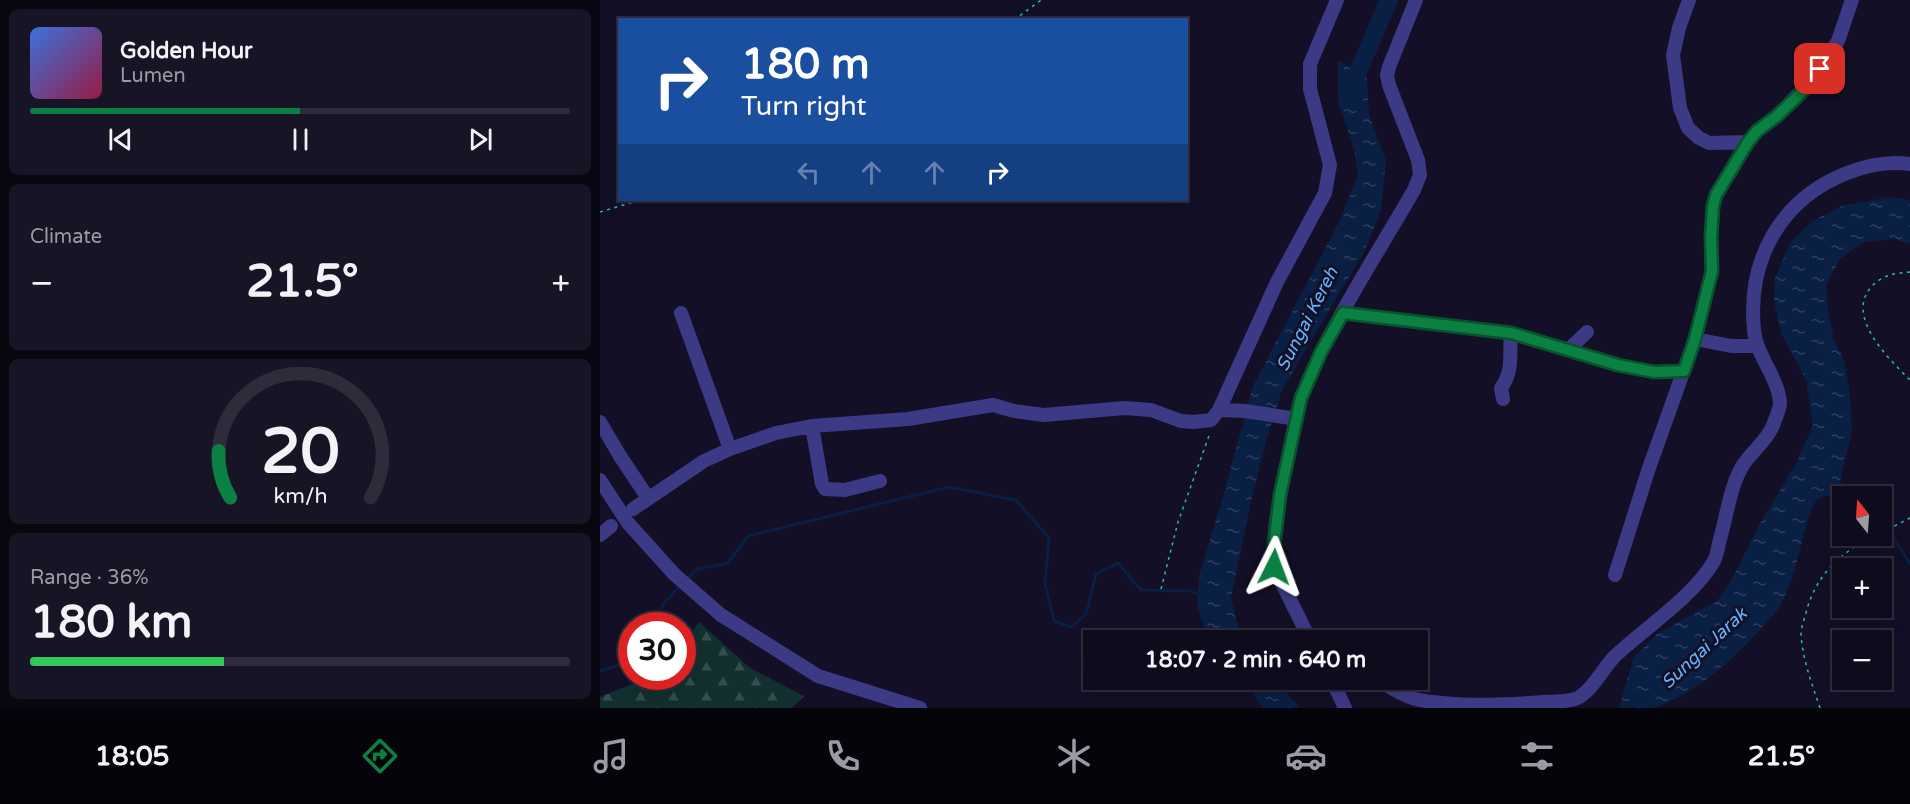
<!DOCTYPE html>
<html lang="en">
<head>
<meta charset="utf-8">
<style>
  body { margin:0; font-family:"Varela Round",sans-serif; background:#171425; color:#f1f3f6; height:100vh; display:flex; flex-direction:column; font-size:22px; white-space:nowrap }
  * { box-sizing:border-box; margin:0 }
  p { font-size:20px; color:#9b9ba3 }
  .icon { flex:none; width:33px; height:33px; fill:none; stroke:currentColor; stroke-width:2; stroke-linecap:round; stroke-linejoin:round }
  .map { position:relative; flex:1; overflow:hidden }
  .drawer { display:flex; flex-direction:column; gap:9px; padding:9px; background:#08060f; width:600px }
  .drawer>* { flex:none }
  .guide { position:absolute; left:18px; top:18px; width:570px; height:183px; border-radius:0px; box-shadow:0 6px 24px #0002,0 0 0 2px #2e2b3b; background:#1a4fa0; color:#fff; overflow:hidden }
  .needle { width:39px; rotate:343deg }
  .fabs { position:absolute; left:1232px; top:486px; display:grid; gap:12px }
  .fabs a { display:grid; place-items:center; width:60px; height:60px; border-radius:0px; background:#0e0b1c; box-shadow:0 6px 24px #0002,0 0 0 2px #2e2b3b; font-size:30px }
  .speed { position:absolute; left:18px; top:612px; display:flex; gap:12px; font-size:30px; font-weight:700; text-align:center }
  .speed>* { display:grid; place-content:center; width:78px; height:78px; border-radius:50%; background:#0e0b1c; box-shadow:0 6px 24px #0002,0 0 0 2px #2e2b3b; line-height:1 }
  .speed .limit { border:9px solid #d22; background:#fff; color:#111 }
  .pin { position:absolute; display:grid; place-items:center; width:51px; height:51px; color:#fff; margin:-26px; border-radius:12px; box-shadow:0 3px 9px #0006 }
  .me { position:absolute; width:66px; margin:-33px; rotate:3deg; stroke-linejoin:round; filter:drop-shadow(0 0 4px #0008) }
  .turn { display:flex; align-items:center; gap:21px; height:126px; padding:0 24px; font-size:27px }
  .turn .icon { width:78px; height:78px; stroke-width:2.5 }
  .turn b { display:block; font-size:42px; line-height:51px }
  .lanes { display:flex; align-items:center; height:57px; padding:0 24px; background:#0003; justify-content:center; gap:30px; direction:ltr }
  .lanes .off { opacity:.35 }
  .big { font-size:45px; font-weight:700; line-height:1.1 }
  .drawer .widget { flex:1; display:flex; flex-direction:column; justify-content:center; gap:9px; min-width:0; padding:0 21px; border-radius:9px; background:#171425 }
  .drawer .dial { align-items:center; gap:0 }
  .dial svg { height:156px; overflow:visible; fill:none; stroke:#2e2b3b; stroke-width:7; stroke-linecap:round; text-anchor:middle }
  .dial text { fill:#f1f3f6; stroke:none }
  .song { display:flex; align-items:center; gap:18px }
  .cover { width:72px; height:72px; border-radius:9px; background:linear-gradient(135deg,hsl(220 70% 55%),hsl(340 70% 35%)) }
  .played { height:6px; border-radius:3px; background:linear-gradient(90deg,#0b8043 50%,#2e2b3b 50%) }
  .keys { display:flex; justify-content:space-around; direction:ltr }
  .heat { display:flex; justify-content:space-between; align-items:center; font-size:33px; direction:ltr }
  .charge { height:9px; border-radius:4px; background:linear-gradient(90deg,#34c759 36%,#2e2b3b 0) }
  .trip { position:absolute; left:483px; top:630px; width:345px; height:60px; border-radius:0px; background:#0e0b1c; box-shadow:0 6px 24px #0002,0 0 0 2px #2e2b3b; font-weight:700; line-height:60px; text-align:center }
  .tabs { display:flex; height:96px; justify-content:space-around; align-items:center; background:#06040b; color:#9b9ba3 }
  .tabs .icon { width:42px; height:42px }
  .tabs .current { color:#0b8043 }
  .tabs b { font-size:27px; color:#f1f3f6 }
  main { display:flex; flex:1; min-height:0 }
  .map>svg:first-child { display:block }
</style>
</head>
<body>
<main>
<section class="drawer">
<div class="widget">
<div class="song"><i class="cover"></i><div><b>Golden Hour</b><p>Lumen</p></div></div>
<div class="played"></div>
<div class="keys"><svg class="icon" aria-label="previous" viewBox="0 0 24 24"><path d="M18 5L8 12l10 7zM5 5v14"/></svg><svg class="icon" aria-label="pause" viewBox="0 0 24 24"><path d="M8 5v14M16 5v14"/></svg><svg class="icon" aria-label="next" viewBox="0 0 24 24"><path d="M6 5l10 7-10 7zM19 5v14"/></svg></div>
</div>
<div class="widget"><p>Climate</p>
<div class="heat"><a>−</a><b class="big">21.5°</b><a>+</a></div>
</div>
<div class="widget dial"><svg viewBox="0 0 100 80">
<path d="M14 69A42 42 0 1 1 86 69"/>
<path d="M14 69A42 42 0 0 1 8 45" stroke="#0b8043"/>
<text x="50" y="56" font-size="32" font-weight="700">20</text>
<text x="50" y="72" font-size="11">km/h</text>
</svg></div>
<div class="widget"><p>Range · 36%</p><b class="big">180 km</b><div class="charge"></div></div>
</section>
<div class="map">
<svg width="1310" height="708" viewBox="0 0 1310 708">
  <defs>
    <pattern id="forest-firs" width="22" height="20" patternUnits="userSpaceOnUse" patternTransform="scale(1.5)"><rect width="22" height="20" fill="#12302f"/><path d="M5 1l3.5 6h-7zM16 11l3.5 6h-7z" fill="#344d4e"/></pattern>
    <pattern id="water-ripples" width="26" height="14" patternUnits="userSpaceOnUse" patternTransform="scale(1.5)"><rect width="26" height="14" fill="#0a1f44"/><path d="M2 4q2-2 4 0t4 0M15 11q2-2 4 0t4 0" fill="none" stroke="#2d3f60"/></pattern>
  </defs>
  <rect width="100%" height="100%" fill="#130f26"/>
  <!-- forest -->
  <path fill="url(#forest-firs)" d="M 99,622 L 150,668 L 204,696 L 192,708 L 0,708 L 0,697 L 50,677 L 82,676 L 83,644 Z"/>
  <!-- water -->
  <path fill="url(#water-ripples)" d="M 738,60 L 767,78 L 769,115 L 786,161 L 781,211 L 765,250 L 682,390 L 667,438 L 651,501 L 631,598 L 638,627 L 648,640 L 608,640 L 606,636 L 597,603 L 599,576 L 623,497 L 653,386 L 738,224 L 758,176 L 754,149 L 738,101 Z
    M 1289,197 L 1310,200 L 1310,244 L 1294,239 L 1264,242 L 1240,259 L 1226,285 L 1229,315 L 1234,340 L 1244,360 L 1250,395 L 1252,431 L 1240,482 L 1267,496 L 1242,496 L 1242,499 L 1232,494 L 1216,500 C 1200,533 1199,571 1181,604 C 1178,610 1172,616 1167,622 C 1140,653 1092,699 1051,708 C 1042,708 1029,708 1019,708 L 1034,657 L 1058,633 L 1118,600 L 1133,577 L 1158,527 L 1196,464 L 1213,425 L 1206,380 L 1182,335 L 1174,301 L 1175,278 L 1190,243 L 1212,221 L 1242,206 Z
    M 646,680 L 675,680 L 700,708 L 662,708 Z"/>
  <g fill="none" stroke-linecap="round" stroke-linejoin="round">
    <!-- stream -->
    <path stroke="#0a1f44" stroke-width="3" d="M 1281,519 L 1284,523
      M 1292,536 L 1310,564
      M 86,581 L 97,569 L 128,563 L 148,536 L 349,487 L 416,500 L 449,538 L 445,583 L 454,621 L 472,627 L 486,614 L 496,574 L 518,563 L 541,590 L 591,591 L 601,596
      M 56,626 L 63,604 L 81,585
      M 0,671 L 32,661"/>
    <!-- river -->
    <path stroke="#0a1f44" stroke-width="18" d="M 753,95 L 751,88 L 789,0"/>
    <!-- path -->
    <path stroke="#2fb8b0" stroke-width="1.5" stroke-dasharray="3 4.5" stroke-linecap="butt" d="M 414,20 L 441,0
      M 0,212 L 40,200
      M 1310,272 C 1295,273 1283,275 1272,286 C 1244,316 1289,359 1310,380
      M 1281,533 L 1310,518
      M 561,589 L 578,522 L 610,433
      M 1220,708 C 1212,684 1203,661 1201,635 C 1201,628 1204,620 1206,613 C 1215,576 1241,551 1275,536"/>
    <!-- minor -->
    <path stroke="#3d3a85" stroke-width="14" d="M 1089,0 L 1079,28 L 1073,55 L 1080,108 L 1088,128 L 1099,138 L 1109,143 L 1148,142
      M 81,313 L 130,449
      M 743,313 L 911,333 L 1018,365 L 1054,372 L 1084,371
      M 1095,339 L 1131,346 L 1157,346
      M 968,350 L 987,332
      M 903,399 L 901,388 C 914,371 909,353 911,333
      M 619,410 L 645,411 L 697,419
      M 0,422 L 20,456 L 48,498
      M 212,426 L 222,484 L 225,489 L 245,490 L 280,481
      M 0,480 L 28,523 L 74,574 L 121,615 L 218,676 L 320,708
      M 33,509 L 104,461 L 130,449 L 176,433 L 212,426 L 308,419 L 393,405 L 414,411 L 444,415 L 524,408 L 551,410 L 581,421 L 593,422 L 611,420 L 619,410 L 677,282 L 725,193 L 730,165 L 710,89 L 710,64 L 737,0
      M 0,535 L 11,526
      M 1015,575 L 1049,468 L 1095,339 L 1112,271 L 1111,237 L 1113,206 L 1116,195 L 1148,142 L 1157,131 L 1177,116 L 1214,78 L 1238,41 L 1252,0
      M 710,640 L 674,567 C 672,534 679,499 686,467 C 691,446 695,415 702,395 C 730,325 776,256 814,190 L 820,175 L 818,160 L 789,85 L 787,75 L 789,67 L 816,0
      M 732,680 L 745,708
      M 778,680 C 790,687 801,695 815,699 C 852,707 904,705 943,702 C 953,702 965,702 975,699 C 991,693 1003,668 1015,656 C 1045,628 1094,596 1114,561 C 1117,555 1118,547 1120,539 C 1127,515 1130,486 1143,465 C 1153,450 1170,438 1175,420 C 1177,415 1180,408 1180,403 C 1179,379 1156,355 1154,330 C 1147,259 1181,199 1247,173 C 1268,165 1288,161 1310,164"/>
  </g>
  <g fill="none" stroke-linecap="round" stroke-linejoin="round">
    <defs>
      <path id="route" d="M 674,567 L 673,554 L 680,495 L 701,398 L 721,352 L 743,313 L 911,333 L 1018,365 L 1054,372 L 1084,371 L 1095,339 L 1112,271 L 1111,237 L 1113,206 L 1116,195 L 1148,142 L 1157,131 L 1177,116 L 1204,90 L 1220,69"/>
    </defs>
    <!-- route casing -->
    <use href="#route" stroke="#07532c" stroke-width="15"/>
    <!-- route -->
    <use href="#route" stroke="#0b8043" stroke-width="10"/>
  </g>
  <g text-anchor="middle" stroke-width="6" stroke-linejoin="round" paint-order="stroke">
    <!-- water labels -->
    <g font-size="18" font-style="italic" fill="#62b6ff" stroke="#130f26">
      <text transform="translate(707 319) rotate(-63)" y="6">Sungai Kereh</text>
      <text transform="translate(1104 648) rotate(-43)" y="6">Sungai Jarak</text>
    </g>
  </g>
</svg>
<div class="fabs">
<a><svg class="needle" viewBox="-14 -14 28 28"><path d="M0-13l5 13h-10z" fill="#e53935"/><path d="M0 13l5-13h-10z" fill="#9b9ba3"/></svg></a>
<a>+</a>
<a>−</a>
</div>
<div class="speed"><div class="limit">30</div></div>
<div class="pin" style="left:1220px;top:69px;background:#d93025"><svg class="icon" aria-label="arrive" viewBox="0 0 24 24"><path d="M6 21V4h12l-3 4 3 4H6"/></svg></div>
<svg class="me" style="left:674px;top:567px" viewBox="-20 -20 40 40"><path d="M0-17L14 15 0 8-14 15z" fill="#0b8043" stroke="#fff" stroke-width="4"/></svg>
<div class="trip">18:07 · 2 min · 640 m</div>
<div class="guide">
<div class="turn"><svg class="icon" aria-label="right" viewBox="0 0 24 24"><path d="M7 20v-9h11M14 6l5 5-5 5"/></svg><div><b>180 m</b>Turn right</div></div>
<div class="lanes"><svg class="icon off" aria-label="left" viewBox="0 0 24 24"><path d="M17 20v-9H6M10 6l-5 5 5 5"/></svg><svg class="icon off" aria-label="ahead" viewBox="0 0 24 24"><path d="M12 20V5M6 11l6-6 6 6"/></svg><svg class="icon off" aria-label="ahead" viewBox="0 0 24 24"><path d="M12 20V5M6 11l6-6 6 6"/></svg><svg class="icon" aria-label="right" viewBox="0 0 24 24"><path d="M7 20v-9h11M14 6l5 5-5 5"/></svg></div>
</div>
</div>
</main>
<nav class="tabs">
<b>18:05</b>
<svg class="icon current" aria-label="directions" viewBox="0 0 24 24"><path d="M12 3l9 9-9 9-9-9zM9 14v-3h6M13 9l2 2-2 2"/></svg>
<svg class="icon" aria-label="music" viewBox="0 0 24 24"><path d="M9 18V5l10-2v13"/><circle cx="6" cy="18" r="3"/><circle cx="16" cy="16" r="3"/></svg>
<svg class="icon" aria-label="phone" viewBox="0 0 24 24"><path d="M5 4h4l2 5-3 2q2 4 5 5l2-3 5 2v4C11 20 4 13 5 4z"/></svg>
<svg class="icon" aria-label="climate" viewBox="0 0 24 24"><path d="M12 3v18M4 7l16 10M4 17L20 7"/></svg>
<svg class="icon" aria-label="car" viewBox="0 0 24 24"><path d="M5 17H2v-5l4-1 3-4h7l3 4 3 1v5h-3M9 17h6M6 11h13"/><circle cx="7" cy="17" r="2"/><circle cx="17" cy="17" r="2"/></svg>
<svg class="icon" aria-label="filters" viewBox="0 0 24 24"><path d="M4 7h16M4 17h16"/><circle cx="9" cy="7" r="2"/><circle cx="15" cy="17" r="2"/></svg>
<b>21.5°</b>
</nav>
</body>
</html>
